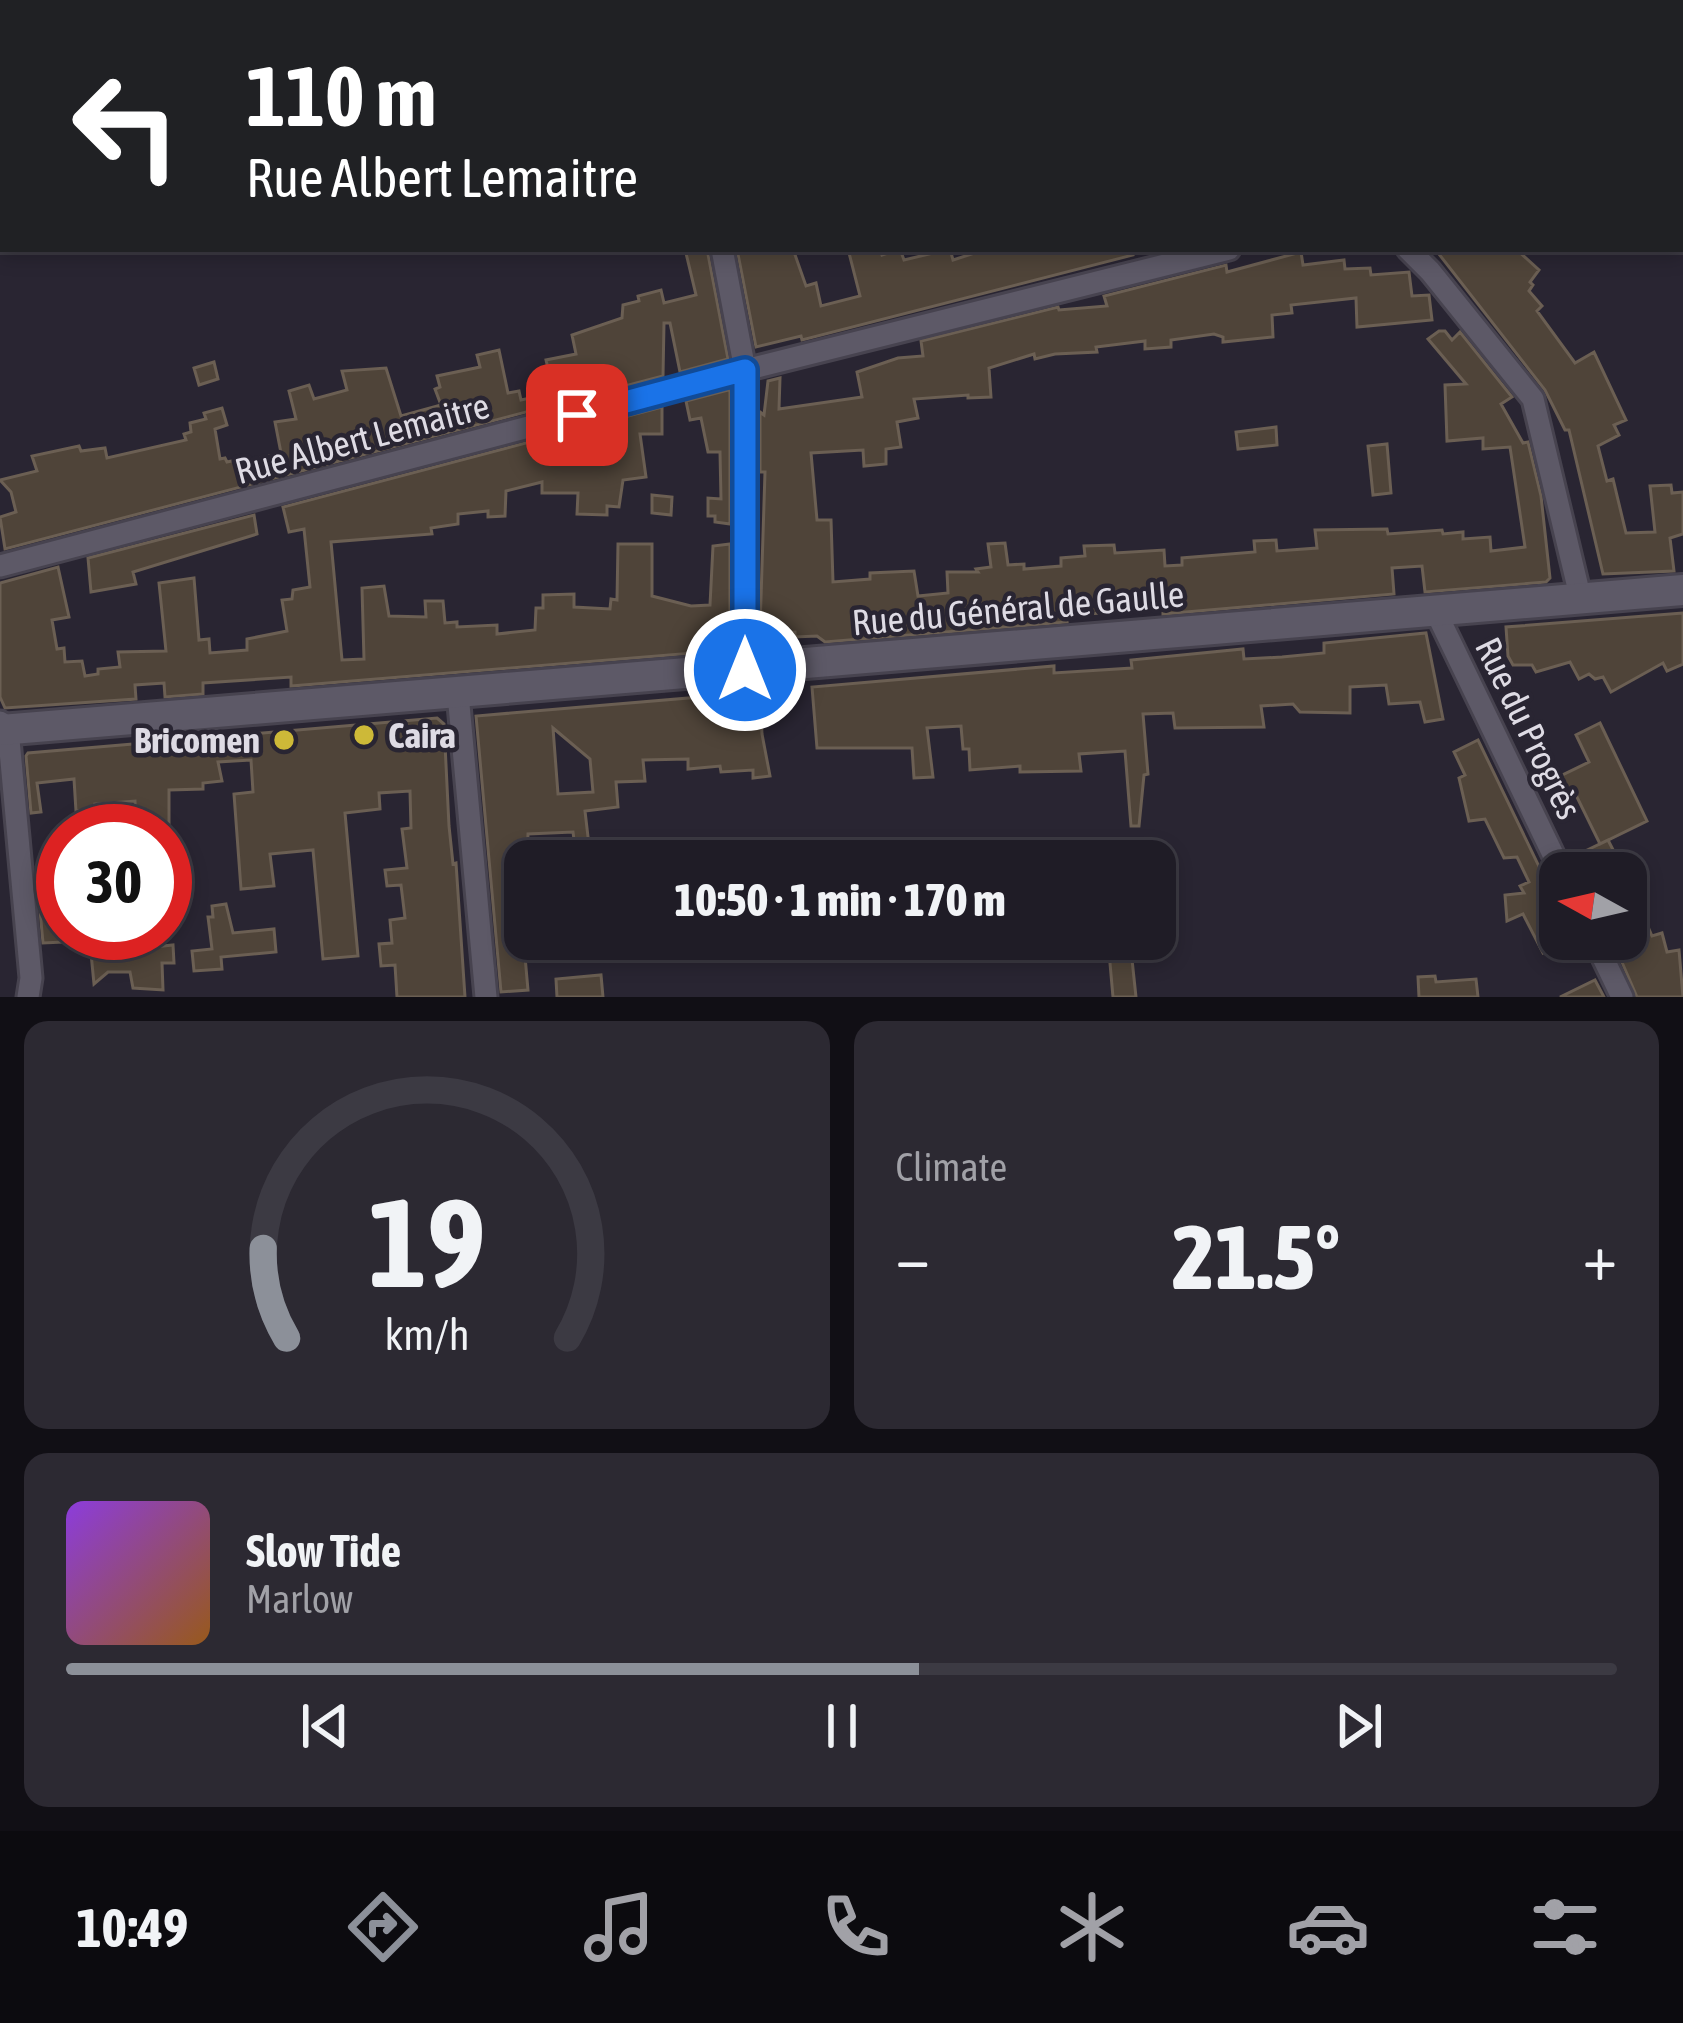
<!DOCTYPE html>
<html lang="en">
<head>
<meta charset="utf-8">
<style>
  body { margin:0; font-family:"Asap Condensed",sans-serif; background:#2c2932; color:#f1f3f6; height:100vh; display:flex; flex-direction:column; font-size:45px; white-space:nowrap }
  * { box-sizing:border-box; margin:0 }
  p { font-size:39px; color:#a1a1a7 }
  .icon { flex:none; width:66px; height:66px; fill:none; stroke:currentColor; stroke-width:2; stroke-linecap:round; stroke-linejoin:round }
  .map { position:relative; height:997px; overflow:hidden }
  .sheet { display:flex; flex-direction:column; gap:24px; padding:24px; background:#110f15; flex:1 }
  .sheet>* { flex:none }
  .banner { position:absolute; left:0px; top:0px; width:1683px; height:252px; box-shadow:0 6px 18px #0003,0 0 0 3px #3c3a43; background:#202124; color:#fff; overflow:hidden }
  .needle { width:78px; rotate:278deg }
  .fabs { position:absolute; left:1539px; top:852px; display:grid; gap:24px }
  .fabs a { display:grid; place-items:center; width:108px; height:108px; border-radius:24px; background:#1f1c26; box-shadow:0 6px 18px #0003,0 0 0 3px #3c3a43; font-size:60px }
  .speed { position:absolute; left:36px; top:804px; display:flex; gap:24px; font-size:60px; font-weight:700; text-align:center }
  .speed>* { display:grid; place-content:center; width:156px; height:156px; border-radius:50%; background:#1f1c26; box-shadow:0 6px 18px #0003,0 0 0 3px #3c3a43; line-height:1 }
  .speed .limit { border:18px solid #d22; background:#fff; color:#111 }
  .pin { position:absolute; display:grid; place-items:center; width:102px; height:102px; color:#fff; margin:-51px; border-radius:24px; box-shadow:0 6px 18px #0006 }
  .me { position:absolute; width:132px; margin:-66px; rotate:0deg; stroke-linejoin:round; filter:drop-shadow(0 0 9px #0008) }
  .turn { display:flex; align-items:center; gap:42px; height:252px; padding:0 48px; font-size:54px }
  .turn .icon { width:156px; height:156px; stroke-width:2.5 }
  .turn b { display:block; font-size:84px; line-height:102px }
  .big { font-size:90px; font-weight:800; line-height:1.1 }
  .sheet .tile { flex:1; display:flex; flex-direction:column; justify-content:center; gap:18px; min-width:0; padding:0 42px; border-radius:24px; background:#2c2932 }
  .sheet .dial { align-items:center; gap:0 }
  .dial svg { height:312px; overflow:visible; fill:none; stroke:#3c3a43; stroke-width:7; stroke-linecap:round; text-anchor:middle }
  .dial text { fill:#f1f3f6; stroke:none }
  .song { display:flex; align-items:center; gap:36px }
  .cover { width:144px; height:144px; border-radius:18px; background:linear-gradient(135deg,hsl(270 70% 55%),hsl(30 70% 35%)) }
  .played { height:12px; border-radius:6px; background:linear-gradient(90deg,#8c9099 55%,#3c3a43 55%) }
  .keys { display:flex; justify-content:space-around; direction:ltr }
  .heat { display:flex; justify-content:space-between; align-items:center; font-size:66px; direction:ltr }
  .sheet .tiles { flex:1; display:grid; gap:24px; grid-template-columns:1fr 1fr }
  .tile:last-child { grid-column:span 2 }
  .trip { position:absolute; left:504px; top:840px; width:672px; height:120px; border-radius:24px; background:#1f1c26; box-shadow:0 6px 18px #0003,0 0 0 3px #3c3a43; font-weight:800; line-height:120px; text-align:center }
  .dock { display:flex; height:192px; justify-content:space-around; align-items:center; background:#0c0b0f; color:#a1a1a7 }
  .dock .icon { width:84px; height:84px }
  .dock .active { color:#8c9099 }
  .dock b { font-size:54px; color:#f1f3f6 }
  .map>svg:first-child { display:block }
</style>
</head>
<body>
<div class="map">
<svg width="1683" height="997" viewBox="0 0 1683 997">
  <rect width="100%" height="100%" fill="#292532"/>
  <!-- building -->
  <path fill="#4f4439" stroke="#6b5f53" stroke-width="3" fill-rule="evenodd" d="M 685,249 L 707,249 L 728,359 L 680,372 L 670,323 L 664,323 L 663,376 L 5,549 L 0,517 L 16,512 L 11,492 L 0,480 L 37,471 L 32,456 L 79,446 L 81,451 L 105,448 L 107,458 L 186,440 L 184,434 L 191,432 L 190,423 L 206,419 L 204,413 L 222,408 L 227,425 L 215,429 L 220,459 L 225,458 L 227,462 L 236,460 L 238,464 L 281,453 L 275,422 L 296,419 L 289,391 L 309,385 L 314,399 L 347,390 L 342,371 L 386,368 L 401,416 L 441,405 L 435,389 L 440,387 L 437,376 L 480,367 L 477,355 L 499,350 L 508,393 L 519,391 L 521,400 L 554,393 L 546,360 L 576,354 L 572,335 L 622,318 L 623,305 L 639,301 L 638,296 L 661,290 L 664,303 L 696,295 Z
    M 737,249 L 793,249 L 806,286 L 816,283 L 821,306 L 860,296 L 848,249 L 880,249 L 882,255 L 900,249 L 904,260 L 950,249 L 953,260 L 987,249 L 1132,249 L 1133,255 L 802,340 L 801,336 L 756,347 Z
    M 1435,249 L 1516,249 L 1539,270 L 1530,282 L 1533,285 L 1529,291 L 1542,306 L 1537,311 L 1575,363 L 1594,352 L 1626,420 L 1614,425 L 1619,435 L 1598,446 L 1607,481 L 1613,479 L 1626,533 L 1655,532 L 1650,486 L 1671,485 L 1672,493 L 1683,492 L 1683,534 L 1670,538 L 1674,571 L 1603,574 L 1569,430 L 1565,430 L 1545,390 Z
    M 1301,252 L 1303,265 L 1344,260 L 1345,269 L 1370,268 L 1371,275 L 1409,272 L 1412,296 L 1429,295 L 1432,320 L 1357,327 L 1356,298 L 1291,305 L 1292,313 L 1272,315 L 1273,337 L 1223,342 L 1223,337 L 1214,334 L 1171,340 L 1171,347 L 1145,349 L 1145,341 L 1096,347 L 1097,352 L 1055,354 L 1035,359 L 1034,354 L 989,368 L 991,397 L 968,398 L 968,395 L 914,399 L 918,418 L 897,422 L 901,447 L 886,449 L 886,464 L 864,466 L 863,450 L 811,453 L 817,520 L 831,520 L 833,582 L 870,579 L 870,573 L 914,571 L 918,596 L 948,593 L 947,572 L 978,572 L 976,569 L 991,567 L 988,544 L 1005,543 L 1008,565 L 1024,564 L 1024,569 L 1061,566 L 1061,558 L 1085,556 L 1084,546 L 1114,545 L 1115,553 L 1164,550 L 1165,566 L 1182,565 L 1182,558 L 1255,552 L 1254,541 L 1276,540 L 1277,551 L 1317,548 L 1315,530 L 1387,529 L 1388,534 L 1442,530 L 1443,534 L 1463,532 L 1463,539 L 1490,537 L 1491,551 L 1525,547 L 1510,447 L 1483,449 L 1483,438 L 1447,441 L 1445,385 L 1466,384 L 1428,339 L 1439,331 L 1445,331 L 1452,340 L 1460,332 L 1512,397 L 1501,404 L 1523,443 L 1528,442 L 1541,496 L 1550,578 L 1546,582 L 1425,592 L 1422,566 L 1392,568 L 1394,594 L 1163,614 L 1163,609 L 1100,613 L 1066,616 L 1067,622 L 825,642 L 817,636 L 795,637 L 795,632 L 765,634 L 760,630 L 765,472 L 760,472 L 760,412 L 764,415 L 768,381 L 780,378 L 779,409 L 862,397 L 857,372 L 898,358 L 923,356 L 921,341 L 1058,307 L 1059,310 L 1107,306 L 1104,296 L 1226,265 L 1227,272 Z
    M 214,362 L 218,379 L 199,385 L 194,368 Z
    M 728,390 L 730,391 L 730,524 L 715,522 L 715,516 L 708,516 L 708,498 L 721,499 L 720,452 L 708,452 L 701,418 L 690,420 L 686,401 Z
    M 662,407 L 662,434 L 640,434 L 646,477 L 623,480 L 619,507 L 607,506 L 607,515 L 577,514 L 578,493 L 542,493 L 542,482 L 506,491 L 505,516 L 488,517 L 488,511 L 458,514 L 458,524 L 431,528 L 432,534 L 331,542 L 342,660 L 364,659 L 362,588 L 384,586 L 389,616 L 426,617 L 425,601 L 443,601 L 445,623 L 457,622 L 457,627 L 497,625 L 497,634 L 535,630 L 536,608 L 543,608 L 543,595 L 574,594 L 574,607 L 610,609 L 611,599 L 617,600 L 618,544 L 652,544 L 652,596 L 691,606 L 710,605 L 713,546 L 730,544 L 730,650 L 291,686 L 291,677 L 203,683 L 203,694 L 165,697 L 164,683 L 135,685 L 136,699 L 5,708 L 0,697 L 0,583 L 58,567 L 69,617 L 52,620 L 57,649 L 64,648 L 65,662 L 82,661 L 85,676 L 98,674 L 98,669 L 120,667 L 118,652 L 166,651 L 159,583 L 194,578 L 199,640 L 209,639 L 210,653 L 247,650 L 247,639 L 287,631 L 282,600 L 292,599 L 293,590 L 310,587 L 304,529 L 289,532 L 283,507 Z
    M 1276,427 L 1277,445 L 1238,449 L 1236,432 Z
    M 1387,444 L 1391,493 L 1373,495 L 1368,446 Z
    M 652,495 L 672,497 L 671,515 L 652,513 Z
    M 254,515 L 257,534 L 133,572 L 136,584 L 91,592 L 88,558 Z
    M 1683,613 L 1683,664 L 1667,671 L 1663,663 L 1611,692 L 1603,677 L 1595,679 L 1589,674 L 1579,679 L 1570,662 L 1536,672 L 1532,665 L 1513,665 L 1508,656 L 1506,627 Z
    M 1426,633 L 1443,719 L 1425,722 L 1420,702 L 1389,704 L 1386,685 L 1350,687 L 1350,713 L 1300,712 L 1293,704 L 1261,706 L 1264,727 L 1175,728 L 1173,713 L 1143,714 L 1148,774 L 1144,775 L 1139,826 L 1131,826 L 1125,751 L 1079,754 L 1081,771 L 1020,772 L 1020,766 L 970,770 L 969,749 L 963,749 L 961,726 L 927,728 L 933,777 L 914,778 L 912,748 L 817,748 L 812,687 L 1054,666 L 1054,673 L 1132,668 L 1131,660 L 1243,649 L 1244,659 L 1282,657 L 1324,653 L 1324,643 Z
    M 760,692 L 762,734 L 770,776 L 753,778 L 753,770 L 721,772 L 720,766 L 688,769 L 688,759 L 643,760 L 645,781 L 616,782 L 618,807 L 585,811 L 590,854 L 576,855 L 573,832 L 528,834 L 524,945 L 528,990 L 501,992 L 476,716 ZM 553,728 L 590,759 L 593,792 L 558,794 Z
    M 437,718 L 444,724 L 449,826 L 453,864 L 456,863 L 465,997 L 397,997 L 395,965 L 381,966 L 379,944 L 392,943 L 390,920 L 405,918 L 401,885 L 387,886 L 385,870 L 407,868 L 402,829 L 411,828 L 410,791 L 379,793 L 380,809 L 345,813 L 358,956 L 323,959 L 313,850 L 270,854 L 274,886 L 241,889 L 234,794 L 253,792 L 251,760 L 218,762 L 222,781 L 203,783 L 203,789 L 169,790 L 169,831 L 136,831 L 135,801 L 95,804 L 96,809 L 76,811 L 74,779 L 37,783 L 41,812 L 31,813 L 26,756 L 28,753 Z
    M 1600,723 L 1647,821 L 1600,844 L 1573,789 L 1552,799 L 1544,784 L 1589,762 L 1576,735 Z
    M 1478,740 L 1560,910 L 1560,944 L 1543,953 L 1523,914 L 1507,921 L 1505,895 L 1524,893 L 1520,886 L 1529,882 L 1517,857 L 1504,858 L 1485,819 L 1469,821 L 1459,778 L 1465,775 L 1454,752 Z
    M 1608,840 L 1625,873 L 1579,873 L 1571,858 Z
    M 1626,862 L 1646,898 L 1626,909 Z
    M 63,887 L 63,942 L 43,943 L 38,889 Z
    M 226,904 L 233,933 L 274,929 L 276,952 L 221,957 L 222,969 L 194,971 L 192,951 L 212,949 L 208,917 L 213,917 L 212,906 Z
    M 1649,929 L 1652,936 L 1662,933 L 1667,952 L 1679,950 L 1683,997 L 1637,997 L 1612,939 L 1626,939 L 1626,932 Z
    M 105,941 L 105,952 L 173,945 L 174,963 L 162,963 L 163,990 L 133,988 L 130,972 L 108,972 L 94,984 L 90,943 Z
    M 1131,950 L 1136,997 L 1113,997 L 1109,952 Z
    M 601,975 L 603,997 L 557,997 L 556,979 Z
    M 1435,976 L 1436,982 L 1476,979 L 1478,997 L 1419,997 L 1418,977 Z
    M 1595,980 L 1604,997 L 1560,997 Z"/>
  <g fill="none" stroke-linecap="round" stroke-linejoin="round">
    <defs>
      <path id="minor" d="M 654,0 L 655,3
        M 143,3 L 151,0
        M 0,57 L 3,56
        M 722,249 L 745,370 L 745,670
        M 1408,249 L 1430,271 L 1533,399 L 1581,600
        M 0,566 L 745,370 L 1229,249
        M 1436,612 L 1562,873
        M 458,694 L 486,997
        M 0,722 L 8,729 L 31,978 L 28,997
        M 1594,939 L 1622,997"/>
      <path id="secondary" d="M 0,730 L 1683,590"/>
    </defs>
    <!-- minor casing -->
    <use href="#minor" stroke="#47434f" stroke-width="27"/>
    <!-- secondary casing -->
    <use href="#secondary" stroke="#47434f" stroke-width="36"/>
    <!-- minor -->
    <use href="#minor" stroke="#5d5967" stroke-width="21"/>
    <!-- secondary -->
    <use href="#secondary" stroke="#5d5967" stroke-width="30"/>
  </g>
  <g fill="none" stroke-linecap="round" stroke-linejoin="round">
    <defs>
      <path id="route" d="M 577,415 L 745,370 L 745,670"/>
    </defs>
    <!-- route casing -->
    <use href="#route" stroke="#114b97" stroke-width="30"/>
    <!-- route -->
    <use href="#route" stroke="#1a73e8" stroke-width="21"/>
  </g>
  <!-- markers -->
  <g fill="#cdb938" stroke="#292532" stroke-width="4.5">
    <circle cx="364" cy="735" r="12"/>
    <circle cx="284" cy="740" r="12"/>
  </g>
  <g text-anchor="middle" stroke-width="9" stroke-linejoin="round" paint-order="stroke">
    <!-- street labels -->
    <g font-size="36" fill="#dedbe4" stroke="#292532">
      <text transform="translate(362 438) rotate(-15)" y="13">Rue Albert Lemaitre</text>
      <text transform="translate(1018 608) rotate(-5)" y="13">Rue du Général de Gaulle</text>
      <text transform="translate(1529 728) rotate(64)" y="13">Rue du Progrès</text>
    </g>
    <!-- poi labels -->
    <g font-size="36" font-weight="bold" fill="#dedbe4" stroke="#292532" text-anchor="start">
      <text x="388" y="748">Caira</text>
      <text x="260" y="753" text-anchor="end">Bricomen</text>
    </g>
  </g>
</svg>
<div class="fabs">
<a><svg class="needle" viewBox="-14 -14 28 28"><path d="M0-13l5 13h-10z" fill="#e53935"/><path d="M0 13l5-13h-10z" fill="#a1a1a7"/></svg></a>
</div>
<div class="speed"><div class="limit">30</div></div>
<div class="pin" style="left:577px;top:415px;background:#d93025"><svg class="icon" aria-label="arrive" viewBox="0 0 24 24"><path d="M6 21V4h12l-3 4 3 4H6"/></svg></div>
<svg class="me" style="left:745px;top:670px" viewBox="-20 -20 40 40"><circle r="17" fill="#1a73e8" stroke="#fff" stroke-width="3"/><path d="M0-11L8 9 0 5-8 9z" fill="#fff"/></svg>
<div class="trip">10:50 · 1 min · 170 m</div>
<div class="banner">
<div class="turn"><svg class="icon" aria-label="left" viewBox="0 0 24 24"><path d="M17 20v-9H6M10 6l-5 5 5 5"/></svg><div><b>110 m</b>Rue Albert Lemaitre</div></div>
</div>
</div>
<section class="sheet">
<div class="tiles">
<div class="tile dial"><svg viewBox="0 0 100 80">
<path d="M14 69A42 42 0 1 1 86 69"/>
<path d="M14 69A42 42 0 0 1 8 46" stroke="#8c9099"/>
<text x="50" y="56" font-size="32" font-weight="700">19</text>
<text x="50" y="72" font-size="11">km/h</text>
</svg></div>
<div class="tile"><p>Climate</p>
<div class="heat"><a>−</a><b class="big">21.5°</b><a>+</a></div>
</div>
<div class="tile">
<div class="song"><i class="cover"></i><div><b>Slow Tide</b><p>Marlow</p></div></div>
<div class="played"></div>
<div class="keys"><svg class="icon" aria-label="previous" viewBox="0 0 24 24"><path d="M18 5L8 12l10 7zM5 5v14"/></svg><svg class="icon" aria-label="pause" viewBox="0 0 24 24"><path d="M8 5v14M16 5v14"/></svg><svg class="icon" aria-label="next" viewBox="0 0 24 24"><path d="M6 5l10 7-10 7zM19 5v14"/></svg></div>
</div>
</div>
</section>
<nav class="dock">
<b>10:49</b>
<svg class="icon active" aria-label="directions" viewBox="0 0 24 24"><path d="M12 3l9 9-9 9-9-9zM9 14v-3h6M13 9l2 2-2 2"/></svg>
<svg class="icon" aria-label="music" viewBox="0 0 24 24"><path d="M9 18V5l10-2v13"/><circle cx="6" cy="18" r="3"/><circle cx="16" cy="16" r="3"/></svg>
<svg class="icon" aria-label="phone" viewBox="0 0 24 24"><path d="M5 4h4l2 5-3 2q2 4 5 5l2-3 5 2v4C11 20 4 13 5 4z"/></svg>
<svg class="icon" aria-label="climate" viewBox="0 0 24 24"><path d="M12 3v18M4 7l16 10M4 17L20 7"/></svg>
<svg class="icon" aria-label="car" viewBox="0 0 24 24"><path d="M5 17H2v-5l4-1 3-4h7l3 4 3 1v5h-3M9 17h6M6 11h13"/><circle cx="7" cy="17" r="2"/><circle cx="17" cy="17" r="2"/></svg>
<svg class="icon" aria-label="filters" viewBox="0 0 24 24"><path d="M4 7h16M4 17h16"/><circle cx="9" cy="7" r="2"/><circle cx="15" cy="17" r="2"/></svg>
</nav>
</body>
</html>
